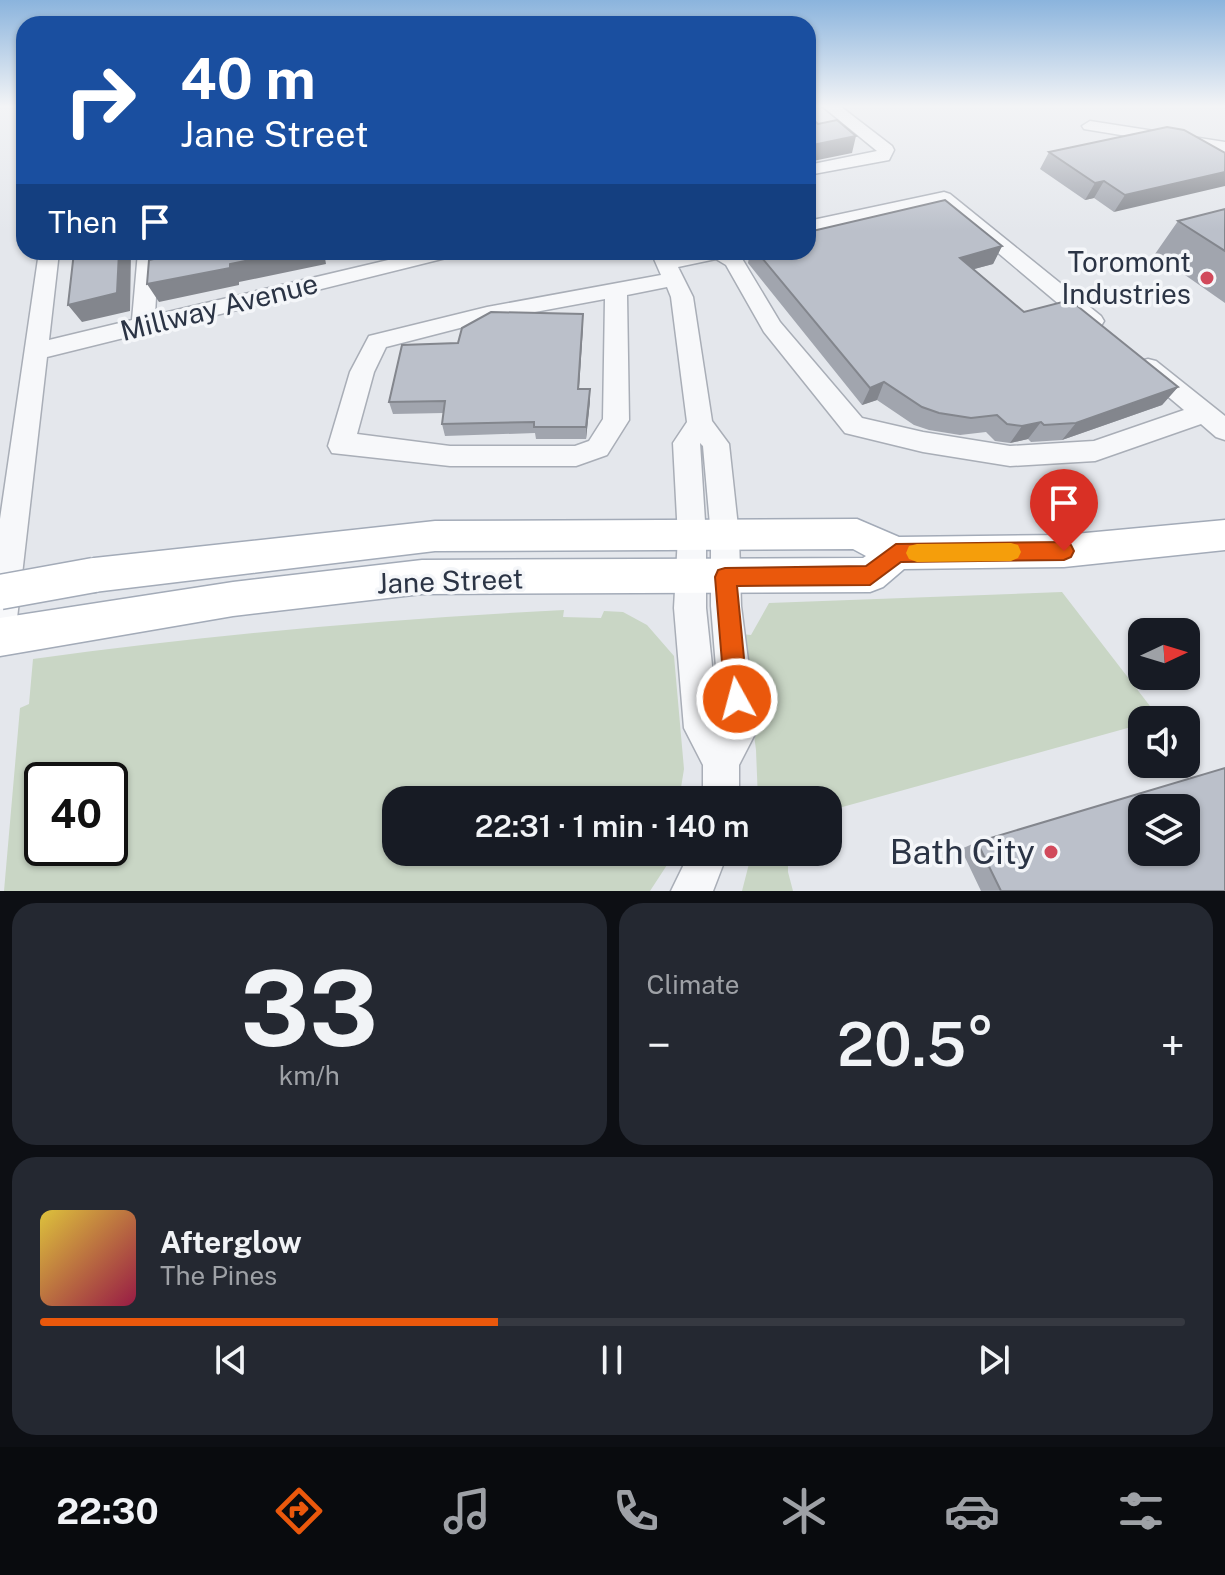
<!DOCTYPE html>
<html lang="en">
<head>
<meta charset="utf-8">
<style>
  body { margin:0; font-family:"Public Sans",sans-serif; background:#242831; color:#f1f3f6; height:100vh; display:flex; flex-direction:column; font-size:30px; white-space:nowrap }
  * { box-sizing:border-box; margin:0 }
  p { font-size:26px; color:#9ea1a6 }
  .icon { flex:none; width:44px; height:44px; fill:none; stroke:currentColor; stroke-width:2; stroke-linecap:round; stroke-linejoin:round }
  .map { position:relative; height:891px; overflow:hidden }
  .panel { display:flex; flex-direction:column; gap:12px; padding:12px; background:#0d0f14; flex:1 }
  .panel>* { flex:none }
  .banner { position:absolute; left:16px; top:16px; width:800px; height:244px; border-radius:24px; box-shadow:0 2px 6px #0004; background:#1a4fa0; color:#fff; overflow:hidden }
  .needle { width:52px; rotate:86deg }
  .fabs { position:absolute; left:1128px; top:618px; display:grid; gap:16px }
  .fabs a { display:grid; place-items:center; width:72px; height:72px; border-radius:16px; background:#171b24; box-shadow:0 2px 6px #0004; font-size:40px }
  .speed { position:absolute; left:24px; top:762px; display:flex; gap:16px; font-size:40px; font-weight:700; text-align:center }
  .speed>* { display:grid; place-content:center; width:104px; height:104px; border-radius:50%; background:#171b24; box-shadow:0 2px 6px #0004; line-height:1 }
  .speed .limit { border:4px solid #111; border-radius:12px; background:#fff; color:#111 }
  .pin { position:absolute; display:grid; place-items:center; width:68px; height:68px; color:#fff; margin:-82px -34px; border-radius:50% 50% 50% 0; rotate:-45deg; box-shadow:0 0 8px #0007 }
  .pin .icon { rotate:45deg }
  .me { position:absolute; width:88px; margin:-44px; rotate:353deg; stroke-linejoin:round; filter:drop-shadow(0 0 6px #0008) }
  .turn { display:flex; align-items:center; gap:28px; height:168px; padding:0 32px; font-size:36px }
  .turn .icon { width:104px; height:104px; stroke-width:2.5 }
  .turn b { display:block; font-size:56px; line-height:68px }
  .then { display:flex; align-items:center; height:76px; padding:0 32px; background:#0003; gap:16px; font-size:30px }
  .big { font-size:60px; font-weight:600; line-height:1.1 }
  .panel .tile { flex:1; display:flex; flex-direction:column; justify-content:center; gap:12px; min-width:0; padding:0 28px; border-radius:24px; background:#242831 }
  .panel .dial { align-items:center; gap:0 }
  .dial b { font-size:104px; line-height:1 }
  .song { display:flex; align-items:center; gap:24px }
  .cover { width:96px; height:96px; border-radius:12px; background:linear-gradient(135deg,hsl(50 70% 55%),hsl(340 70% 35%)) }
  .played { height:8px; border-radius:4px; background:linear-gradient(90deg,#ea580c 40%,#363941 40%) }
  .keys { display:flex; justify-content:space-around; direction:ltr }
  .heat { display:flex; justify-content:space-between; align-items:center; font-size:44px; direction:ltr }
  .panel .tiles { flex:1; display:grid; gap:12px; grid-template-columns:1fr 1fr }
  .tile:last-child { grid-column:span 2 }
  .trip { position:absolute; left:382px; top:786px; width:460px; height:80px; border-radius:24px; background:#171b24; box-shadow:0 2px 6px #0004; font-weight:600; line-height:80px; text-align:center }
  .tabs { display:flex; height:128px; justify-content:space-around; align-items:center; background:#090b0e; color:#9ea1a6 }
  .tabs .icon { width:56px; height:56px }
  .tabs .selected { color:#ea580c }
  .tabs b { font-size:36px; color:#f1f3f6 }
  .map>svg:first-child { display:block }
</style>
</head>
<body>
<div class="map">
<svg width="1225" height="891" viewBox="0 0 1225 891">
  <rect width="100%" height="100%" fill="#e4e7ec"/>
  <!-- green -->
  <path fill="#c9d6c5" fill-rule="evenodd" d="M 1062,592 L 1160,719 L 1142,720 L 1142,724 L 828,811 L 828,800 L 758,800 L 756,750 L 741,634 L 751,635 L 769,603 Z
    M 564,610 L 563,617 L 601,618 L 604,611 L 623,612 L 647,625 L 674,656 L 684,769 L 679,800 L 396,800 L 396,852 L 670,852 L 667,865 L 650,891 L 4,891 L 20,708 L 29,704 L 33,659 C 209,635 386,619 564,610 ZM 42,780 L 110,780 L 110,848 L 42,848 Z
    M 752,852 L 788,852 L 788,872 L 793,891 L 742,891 Z"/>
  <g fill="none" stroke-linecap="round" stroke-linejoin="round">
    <defs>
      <path id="minor" d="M 822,106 L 840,106 L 892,146 L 894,150 L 889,160 L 808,175 L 808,165 L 877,151 Z
        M 1090,121 L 1225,142 L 1225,152 L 1084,129 L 1082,126 Z
        M 944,192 L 950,194 L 1101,316 L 1104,321 L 1101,326 L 1085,326 L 940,204 L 808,233 L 808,221 Z
        M 39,252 L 59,252 L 49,340 L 132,320 L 138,252 L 185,252 L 182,256 L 158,261 L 155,315 L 422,252 L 457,252 L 454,256 L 47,357 L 16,627 L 11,638 L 0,642 L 0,519 Z
        M 651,252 L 671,252 L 673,255 C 693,252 723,246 741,257 L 780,322 L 862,418 L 923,432 L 1010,446 L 1094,441 L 1184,410 L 1140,373 L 1136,367 L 1140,361 L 1148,359 L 1156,361 L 1225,416 L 1225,440 L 1216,437 L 1201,424 L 1095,461 L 1010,466 L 923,452 L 845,433 L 764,332 L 726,265 L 716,259 L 678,267 L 693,297 L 712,421 L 729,444 L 739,536 L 741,606 L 757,730 L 739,765 L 739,800 L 703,800 L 703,765 L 684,728 L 674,608 L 678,537 L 673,443 L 687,422 L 671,297 L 667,287 L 627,295 L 629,420 L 607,455 L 576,466 L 450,466 L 332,453 L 328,446 L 350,372 L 369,336 L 487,307 L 661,275 ZM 605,299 L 603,419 L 589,441 L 575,446 L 450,446 L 357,434 L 374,372 L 386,347 L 487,321 ZM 700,443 L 703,446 L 711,536 L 711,606 L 721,728 L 718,723 L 706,608 L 706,537 Z
        M 690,852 L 728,852 L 713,891 L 671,891 Z"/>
      <path id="major" d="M 857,519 L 899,537 L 1064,535 L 1225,520 L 1225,550 L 1064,567 L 904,569 L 883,587 L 870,592 L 422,594 L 233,616 L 0,656 L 0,618 L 233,582 L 422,560 L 863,558 L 866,556 L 853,549 L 435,551 L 94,592 L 81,587 L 76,575 L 81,563 L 94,558 L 435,521 Z"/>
    </defs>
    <!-- minor casing -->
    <use href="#minor" stroke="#a9aeb7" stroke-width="3"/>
    <!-- major casing -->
    <use href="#major" stroke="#a3abb8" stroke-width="3"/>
    <!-- minor -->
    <use href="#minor" fill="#f7f8fa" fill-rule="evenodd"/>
    <!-- major -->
    <use href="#major" fill="#fff" fill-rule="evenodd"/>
    <defs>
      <path id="major-bridge" d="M 0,592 L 94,575"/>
    </defs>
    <!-- major-bridge casing -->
    <use href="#major-bridge" stroke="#a3abb8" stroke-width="37" stroke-linecap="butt"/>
    <!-- major-bridge -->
    <use href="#major-bridge" stroke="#fff" stroke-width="34"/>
  </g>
  <!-- wall -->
  <path fill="#a1a5ae" d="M 1184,130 L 1114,212 L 1094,198 L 1085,200 L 1040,169 L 1049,152 Z
    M 1225,209 L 1225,303 L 1155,254 L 1178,221 Z
    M 1002,246 L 993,264 L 974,269 L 1024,312 L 1178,387 L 1162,405 L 1062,440 L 1031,442 L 1028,439 L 1010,443 L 995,441 L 986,432 L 960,435 L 929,430 L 914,425 L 877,400 L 862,405 L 748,263 L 750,252 L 808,252 Z
    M 583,314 L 583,326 L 579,389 L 590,401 L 586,439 L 536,439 L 535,433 L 445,436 L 442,424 L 444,413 L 393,414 L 389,402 L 458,343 Z
    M 977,842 L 1225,891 L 981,891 L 961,849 Z"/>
  <!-- shaded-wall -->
  <path fill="#83868d" d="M 856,136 L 852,153 L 808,162 L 808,146 Z
    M 1225,172 L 1225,186 L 1114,212 L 1125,195 Z
    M 1104,181 L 1094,198 L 1085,200 L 1095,183 Z
    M 1002,246 L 993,264 L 952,275 L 960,258 Z
    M 119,252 L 131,252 L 130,311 L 82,322 L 68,305 Z
    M 291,252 L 324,252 L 326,264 L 239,282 L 239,285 L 159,302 L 147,284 L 230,264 Z
    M 583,314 L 583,326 L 578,401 L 578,389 Z
    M 884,382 L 877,400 L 862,405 L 870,388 Z
    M 1178,387 L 1162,405 L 1062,440 L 1076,423 Z
    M 590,389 L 590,401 L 586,439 L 586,427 Z
    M 1041,422 L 1028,439 L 1010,443 L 1022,426 Z"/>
  <!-- building -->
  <path fill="#bbc0ca" stroke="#83868d" stroke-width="2" fill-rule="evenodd" d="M 808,115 L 818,124 L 837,120 L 856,136 L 808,146 Z
    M 1167,127 L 1184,130 L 1225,153 L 1225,172 L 1125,195 L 1104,181 L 1095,183 L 1049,152 Z
    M 945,200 L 1002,246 L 960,258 L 1024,312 L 1070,300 L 1178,387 L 1076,423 L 1044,425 L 1041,422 L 1022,426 L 1007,424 L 997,415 L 971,418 L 939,413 L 922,407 L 884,382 L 870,388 L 757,252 L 808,252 L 808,232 Z
    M 1225,209 L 1225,251 L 1178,221 Z
    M 74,252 L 119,252 L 117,293 L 68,305 Z
    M 186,252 L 291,252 L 230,264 L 230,268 L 147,284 L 149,260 Z
    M 491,312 L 583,314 L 578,389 L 590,389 L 586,427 L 534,427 L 534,422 L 442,424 L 445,401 L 389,402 L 402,345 L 458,343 L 462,328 Z
    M 1225,768 L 1225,891 L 1001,891 L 977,842 ZM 1142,808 L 1186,808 L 1186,852 L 1142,852 Z"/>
  <!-- sky -->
  <linearGradient id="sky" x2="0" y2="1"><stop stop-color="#8bb4dd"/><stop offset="0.46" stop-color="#f3f4f6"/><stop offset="1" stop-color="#f3f4f6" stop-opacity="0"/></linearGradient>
  <rect width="1225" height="231" fill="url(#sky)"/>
  <!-- route -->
  <path fill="#ea580c" stroke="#983908" stroke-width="2" d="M 1064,542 L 1071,545 L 1074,551 L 1071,557 L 1064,560 L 901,562 L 870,585 L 737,586 L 748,699 L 745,707 L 737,711 L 728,707 L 725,699 L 715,577 L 718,570 L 725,568 L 866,566 L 896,544 Z"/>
  <!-- slow -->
  <path fill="#f59e0b" d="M 1011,543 L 1018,545 L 1021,552 L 1018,558 L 1011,561 L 917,562 L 909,559 L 906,553 L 909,546 L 917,544 Z"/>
  <!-- markers -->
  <g fill="#d1495b" stroke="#f4f6f9" stroke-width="3">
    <circle cx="1207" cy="278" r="8"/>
    <circle cx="1051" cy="852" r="8"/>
  </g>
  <g text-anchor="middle" stroke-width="7" stroke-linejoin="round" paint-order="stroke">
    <!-- poi labels -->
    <g font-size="28" fill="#2b3445" stroke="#f4f6f9" text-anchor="end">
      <text x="1191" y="272">Toromont<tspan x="1191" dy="32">Industries</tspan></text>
    </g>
    <!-- street labels -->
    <g font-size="28" fill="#2b3445" stroke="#f4f6f9">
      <text transform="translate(219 307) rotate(-14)" y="10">Millway Avenue</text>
      <text transform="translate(450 581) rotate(-2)" y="10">Jane Street</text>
    </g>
    <!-- near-poi labels -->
    <g font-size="34" fill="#2b3445" stroke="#f4f6f9" text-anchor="end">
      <text x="1035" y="864">Bath City</text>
    </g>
  </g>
</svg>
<div class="fabs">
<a><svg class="needle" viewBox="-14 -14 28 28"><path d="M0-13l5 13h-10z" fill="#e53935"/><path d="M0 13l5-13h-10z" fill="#9ea1a6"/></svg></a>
<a><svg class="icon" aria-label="sound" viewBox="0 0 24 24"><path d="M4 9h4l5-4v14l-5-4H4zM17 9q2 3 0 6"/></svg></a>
<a><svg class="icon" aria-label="layers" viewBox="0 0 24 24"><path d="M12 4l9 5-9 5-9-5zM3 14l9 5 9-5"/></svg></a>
</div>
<div class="speed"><div class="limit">40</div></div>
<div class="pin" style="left:1064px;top:551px;background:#d93025"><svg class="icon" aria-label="arrive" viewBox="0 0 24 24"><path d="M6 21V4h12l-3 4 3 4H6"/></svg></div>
<svg class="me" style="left:737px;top:699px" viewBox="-20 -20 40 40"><circle r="17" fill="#ea580c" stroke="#fff" stroke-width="3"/><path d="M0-11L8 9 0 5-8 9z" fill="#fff"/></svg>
<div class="trip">22:31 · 1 min · 140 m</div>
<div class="banner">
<div class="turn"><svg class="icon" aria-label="right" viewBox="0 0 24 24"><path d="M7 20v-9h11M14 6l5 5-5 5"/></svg><div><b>40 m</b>Jane Street</div></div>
<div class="then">Then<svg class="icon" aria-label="arrive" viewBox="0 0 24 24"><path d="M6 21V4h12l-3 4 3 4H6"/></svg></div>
</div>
</div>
<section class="panel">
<div class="tiles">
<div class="tile dial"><b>33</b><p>km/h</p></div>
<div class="tile"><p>Climate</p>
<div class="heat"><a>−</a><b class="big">20.5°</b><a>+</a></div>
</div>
<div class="tile">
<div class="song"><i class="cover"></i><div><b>Afterglow</b><p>The Pines</p></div></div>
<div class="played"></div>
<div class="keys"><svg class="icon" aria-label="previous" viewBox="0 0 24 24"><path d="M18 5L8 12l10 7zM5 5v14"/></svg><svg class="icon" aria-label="pause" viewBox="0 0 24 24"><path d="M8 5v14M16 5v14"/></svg><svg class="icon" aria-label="next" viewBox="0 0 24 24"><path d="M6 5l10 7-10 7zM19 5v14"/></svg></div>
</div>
</div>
</section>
<nav class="tabs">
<b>22:30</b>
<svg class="icon selected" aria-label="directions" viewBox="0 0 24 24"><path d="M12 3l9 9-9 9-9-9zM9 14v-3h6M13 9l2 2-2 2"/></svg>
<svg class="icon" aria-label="music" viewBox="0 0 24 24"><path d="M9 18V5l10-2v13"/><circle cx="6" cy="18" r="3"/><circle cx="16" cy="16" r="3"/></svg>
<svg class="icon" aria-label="phone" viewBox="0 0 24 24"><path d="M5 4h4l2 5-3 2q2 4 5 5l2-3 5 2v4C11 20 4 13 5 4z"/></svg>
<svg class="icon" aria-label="climate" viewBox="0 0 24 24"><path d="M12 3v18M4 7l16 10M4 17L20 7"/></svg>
<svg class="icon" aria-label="car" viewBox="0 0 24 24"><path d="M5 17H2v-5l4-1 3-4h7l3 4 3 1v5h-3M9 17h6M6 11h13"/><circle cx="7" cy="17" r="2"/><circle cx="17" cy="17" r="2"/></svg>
<svg class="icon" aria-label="filters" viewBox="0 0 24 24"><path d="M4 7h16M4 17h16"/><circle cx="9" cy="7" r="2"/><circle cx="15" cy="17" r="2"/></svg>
</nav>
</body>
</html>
